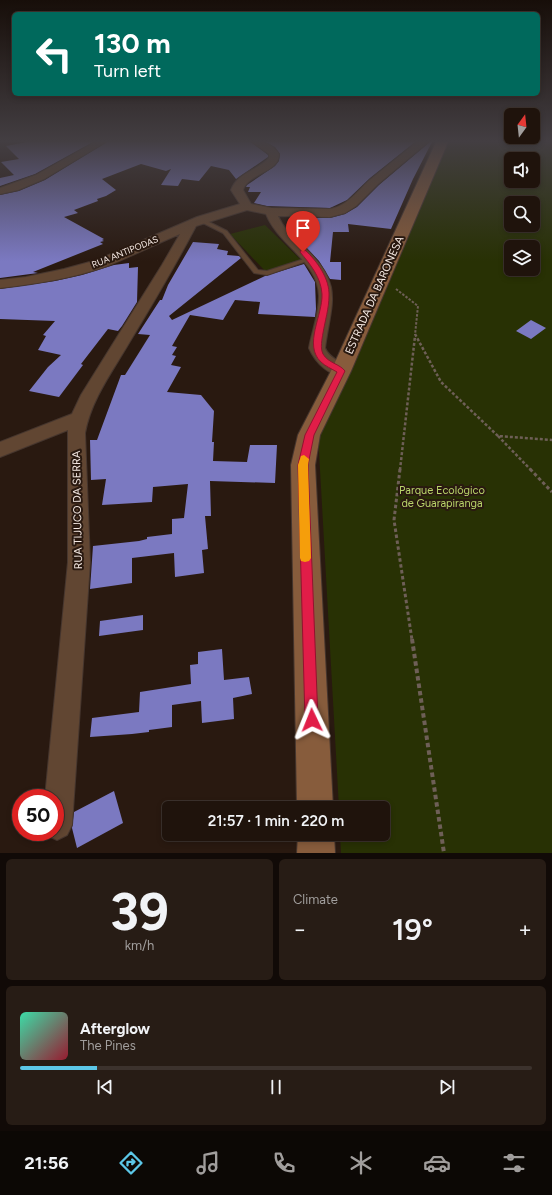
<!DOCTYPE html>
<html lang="en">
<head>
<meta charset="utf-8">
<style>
  body { margin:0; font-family:Figtree,sans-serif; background:#271c15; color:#f1f3f6; height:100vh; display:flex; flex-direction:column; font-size:15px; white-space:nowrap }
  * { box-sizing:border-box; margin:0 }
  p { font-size:13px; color:#a19e9d }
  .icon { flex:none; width:22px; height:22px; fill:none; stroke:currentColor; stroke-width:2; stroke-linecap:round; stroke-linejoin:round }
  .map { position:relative; height:853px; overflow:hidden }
  .drawer { display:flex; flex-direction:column; gap:6px; padding:6px; background:#110a07; flex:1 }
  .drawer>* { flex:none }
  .guide { position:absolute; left:12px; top:12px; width:528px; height:84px; border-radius:6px; box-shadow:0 2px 6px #0003,0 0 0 1px #3c322d; background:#00695c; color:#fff; overflow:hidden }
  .needle { width:26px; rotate:15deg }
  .tools { position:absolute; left:504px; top:108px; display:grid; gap:8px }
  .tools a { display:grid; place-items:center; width:36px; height:36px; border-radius:6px; background:#1f130c; box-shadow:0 2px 6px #0003,0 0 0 1px #3c322d; font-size:20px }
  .speed { position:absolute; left:12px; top:789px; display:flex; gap:8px; font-size:20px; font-weight:700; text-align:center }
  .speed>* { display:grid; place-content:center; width:52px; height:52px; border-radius:50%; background:#1f130c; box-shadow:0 2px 6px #0003,0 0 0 1px #3c322d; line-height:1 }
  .speed .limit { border:6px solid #d22; background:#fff; color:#111 }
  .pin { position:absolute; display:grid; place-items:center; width:34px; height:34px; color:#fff; margin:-41px -17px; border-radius:50% 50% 50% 0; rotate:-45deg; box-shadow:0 0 4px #0007 }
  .pin .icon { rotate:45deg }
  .me { position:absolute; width:44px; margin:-22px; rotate:358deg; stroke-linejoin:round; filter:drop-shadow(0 0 3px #0008) }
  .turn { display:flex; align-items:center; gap:14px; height:84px; padding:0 16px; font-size:18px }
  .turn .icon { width:52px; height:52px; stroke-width:2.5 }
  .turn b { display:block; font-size:28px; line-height:34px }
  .big { font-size:30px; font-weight:600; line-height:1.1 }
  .drawer .card { flex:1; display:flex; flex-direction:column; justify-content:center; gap:6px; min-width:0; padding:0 14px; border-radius:6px; background:#271c15 }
  .drawer .dial { align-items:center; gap:0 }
  .dial b { font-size:52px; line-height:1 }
  .song { display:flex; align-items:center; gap:12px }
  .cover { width:48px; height:48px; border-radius:6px; background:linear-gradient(135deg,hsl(160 70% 55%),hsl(350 70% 35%)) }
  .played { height:4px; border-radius:2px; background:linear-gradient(90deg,#5cc7e8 15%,#3c322d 15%) }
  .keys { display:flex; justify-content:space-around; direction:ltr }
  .heat { display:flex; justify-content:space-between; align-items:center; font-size:22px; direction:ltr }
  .drawer .tiles { flex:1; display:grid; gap:6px; grid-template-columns:1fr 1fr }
  .card:last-child { grid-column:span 2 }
  .trip { position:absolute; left:162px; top:801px; width:228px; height:40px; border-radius:6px; background:#1f130c; box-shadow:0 2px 6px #0003,0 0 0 1px #3c322d; font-weight:600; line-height:40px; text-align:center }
  .dock { display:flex; height:64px; justify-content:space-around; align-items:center; background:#0c0805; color:#a19e9d }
  .dock .icon { width:28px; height:28px }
  .dock .current { color:#5cc7e8 }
  .dock b { font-size:18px; color:#f1f3f6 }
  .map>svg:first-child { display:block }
</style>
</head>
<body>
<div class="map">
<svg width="552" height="853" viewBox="0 0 552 853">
  <rect width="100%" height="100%" fill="#291910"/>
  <!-- green -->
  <path fill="#283104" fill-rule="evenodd" d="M 448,142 L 552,142 L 552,853 L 341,853 L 340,834 L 383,834 L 383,808 L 339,808 L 318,434 L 442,148 ZM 511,159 L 533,159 L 533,181 L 511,181 ZM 511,203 L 533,203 L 533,225 L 511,225 ZM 511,247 L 533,247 L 533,269 L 511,269 Z
    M 265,225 L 302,261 L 265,271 L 230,234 Z"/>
  <!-- building -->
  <path fill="#7b79c1" d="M 27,142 L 93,142 L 35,174 L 0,186 L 0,178 L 14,175 L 1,162 L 19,159 L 6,146 Z
    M 107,142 L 251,142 L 268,155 L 268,157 L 236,179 L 229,170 L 211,166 L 199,181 L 182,179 L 178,186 L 161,185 L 171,169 L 166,171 L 141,164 L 102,179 L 116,190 L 106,196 L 97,199 L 98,201 L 74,210 L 78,213 L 64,217 L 104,239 L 102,240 L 104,241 L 100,242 L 103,244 L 33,272 L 38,273 L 0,278 L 0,195 L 19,191 L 45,180 Z
    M 265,142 L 415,142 L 370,178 L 347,200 L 330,208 L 267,206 L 254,203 L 261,192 L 248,192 L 250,187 L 246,187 L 247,185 L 275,166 L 279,161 L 280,154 L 275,147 Z
    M 430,142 L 432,142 L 413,179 L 391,229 L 348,224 L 349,232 L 333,232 L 330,262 L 341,262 L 341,280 L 330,279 L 319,261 L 304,245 L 306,237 L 308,237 L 311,218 L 330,218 L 345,214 L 357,207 L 379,185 Z
    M 193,242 L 219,244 L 217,249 L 228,251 L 227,255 L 239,256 L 241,258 L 169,316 L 172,320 L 265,276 L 304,264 L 315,282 L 316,309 L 315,317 L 258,314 L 260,302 L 235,300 L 223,320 L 190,315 L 172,346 L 177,347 L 172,355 L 176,356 L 171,365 L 181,367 L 167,392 L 201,395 L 214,411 L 212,442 L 214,442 L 213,461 L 247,462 L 250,445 L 277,445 L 275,483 L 210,481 L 211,516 L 205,516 L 208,549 L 202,550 L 204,573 L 175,577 L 174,553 L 132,558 L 132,583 L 90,589 L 93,546 L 139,541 L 147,539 L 147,537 L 172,534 L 172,519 L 184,518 L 188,484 L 153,487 L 152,502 L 102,505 L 106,479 L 91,480 L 90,440 L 97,440 L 121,375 L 125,375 L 150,335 L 138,334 L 160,300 L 162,300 L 168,285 Z
    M 129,263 L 129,268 L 138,267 L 137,302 L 122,326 L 118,331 L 108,329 L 81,364 L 83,365 L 59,397 L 29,391 L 48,367 L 61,355 L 38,350 L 46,336 L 43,335 L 55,321 L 0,319 L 0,289 L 55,281 L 82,275 L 114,265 Z
    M 531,320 L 546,328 L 531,339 L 516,331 Z
    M 143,615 L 143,630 L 99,636 L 100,621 Z
    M 222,649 L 224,680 L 249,677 L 252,694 L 233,698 L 234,719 L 202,723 L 201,701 L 172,705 L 172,727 L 149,730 L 149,732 L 132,734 L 90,737 L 92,718 L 139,712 L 140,692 L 191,684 L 190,665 L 198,664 L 198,652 Z
    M 114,791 L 123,823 L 77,848 L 72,828 L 74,812 Z"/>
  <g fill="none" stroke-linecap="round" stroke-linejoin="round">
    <defs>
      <path id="service" d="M 199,219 L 203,219 L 227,231 L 258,270 L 267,271 L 310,257 L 313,259 L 267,275 L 254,273 L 223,233 L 199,221 Z"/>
      <path id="minor" d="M 95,142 L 106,142 L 44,179 L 18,190 L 0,194 L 0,188 L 36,175 Z
        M 252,142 C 264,141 272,144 279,154 C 279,173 248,173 243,190 L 251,204 L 271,208 L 330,209 C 348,206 358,190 371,179 C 387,166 402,154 417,142 L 428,142 L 378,184 L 356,206 L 345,213 L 330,217 L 278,216 C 284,230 295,238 306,249 C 344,285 331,303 325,348 C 330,360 343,361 349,371 L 347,375 C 331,379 315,362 309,348 C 312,331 319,314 319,296 C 318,261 278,245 266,214 L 247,210 L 196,226 C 175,266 152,305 129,343 C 112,372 91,400 85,433 L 90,562 L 72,825 L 67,835 L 57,840 L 47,835 L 45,832 L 55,832 L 55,798 L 45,798 L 68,562 L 68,430 L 0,457 L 0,442 L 72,414 L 81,395 L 162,265 L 180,234 C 156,244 132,256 107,266 C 74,278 36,284 0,288 L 0,280 L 26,277 L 64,269 L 97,260 L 197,217 L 240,204 L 231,190 C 238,172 257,171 269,158 L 269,154 Z"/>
      <path id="secondary" d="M 436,142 L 448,142 L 351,371 L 320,435 L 315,465 L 333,808 L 297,808 L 291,465 L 298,435 L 331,371 Z
        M 298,834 L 334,834 L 335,853 L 297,853 Z"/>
    </defs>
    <!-- service casing -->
    <use href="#service" stroke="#46362e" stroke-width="2"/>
    <!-- minor casing -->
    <use href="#minor" stroke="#46362e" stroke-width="2"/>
    <!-- secondary casing -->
    <use href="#secondary" stroke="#46362e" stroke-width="2"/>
    <!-- path-far3 -->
    <path stroke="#6e5f57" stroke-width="2" stroke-dasharray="2.5 1.5" stroke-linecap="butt" d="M 396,289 L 418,306 L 415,335"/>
    <!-- path-far2 -->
    <path stroke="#6e5f57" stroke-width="2.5" stroke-dasharray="3 2" stroke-linecap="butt" d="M 415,334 L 441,382 L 498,436 L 552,440
      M 498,436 L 531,470
      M 400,470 L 415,336"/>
    <!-- path-far1 -->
    <path stroke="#6e5f57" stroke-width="3" stroke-dasharray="3.5 2.5" stroke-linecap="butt" d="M 400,469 L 394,520 L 412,640
      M 530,469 L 552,492"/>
    <!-- path -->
    <path stroke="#6e5f57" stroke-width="4" stroke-dasharray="4.5 3" stroke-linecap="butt" d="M 412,639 L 444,853"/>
    <!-- service -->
    <use href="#service" fill="#614632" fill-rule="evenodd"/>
    <!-- minor -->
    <use href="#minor" fill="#614632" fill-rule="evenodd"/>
    <!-- secondary -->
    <use href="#secondary" fill="#875c3c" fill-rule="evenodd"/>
  </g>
  <!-- sky -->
  <linearGradient id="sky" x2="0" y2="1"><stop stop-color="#170e09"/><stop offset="0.54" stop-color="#433e42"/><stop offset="1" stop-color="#433e42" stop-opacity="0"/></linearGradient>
  <rect width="552" height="261" fill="url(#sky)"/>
  <!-- route -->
  <path fill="#e11d48" stroke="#92132f" d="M 301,250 L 305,250 C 317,261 330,279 329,296 C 329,308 325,321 323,333 C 322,339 320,348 323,354 C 328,363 340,364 345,371 L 314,435 L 308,465 L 318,720 L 316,725 L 312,727 L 307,725 L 305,720 L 298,465 L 305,435 L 337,372 C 332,369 325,366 321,362 C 303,345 323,315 322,294 C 321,277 310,264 300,252 Z"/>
  <!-- slow -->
  <path fill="#f59e0b" d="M 304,455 L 309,459 L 308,465 L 311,558 L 309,561 L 305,562 L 301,561 L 300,558 L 298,465 L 301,456 Z"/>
  <g text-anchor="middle" stroke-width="4" stroke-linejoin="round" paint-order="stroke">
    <!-- far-street labels -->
    <g font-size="9" fill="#f5e9e3" stroke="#291910">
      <text transform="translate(125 252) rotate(-22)" y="3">RUA ANTIPODAS</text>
    </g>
    <!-- street labels -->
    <g font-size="11" fill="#f5e9e3" stroke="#291910">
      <text transform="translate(374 295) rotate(-66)" y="4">ESTRADA DA BARONESA</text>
      <text transform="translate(77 510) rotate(-91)" y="4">RUA TIJUCO DA SERRA</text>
    </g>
    <!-- park labels -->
    <g font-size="11" fill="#b9d46a" stroke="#291910">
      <text x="442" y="494">Parque Ecológico<tspan x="442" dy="13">de Guarapiranga</tspan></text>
    </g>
  </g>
</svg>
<div class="tools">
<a><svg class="needle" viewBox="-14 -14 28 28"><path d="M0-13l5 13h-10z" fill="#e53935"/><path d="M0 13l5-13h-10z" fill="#a19e9d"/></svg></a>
<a><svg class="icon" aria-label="sound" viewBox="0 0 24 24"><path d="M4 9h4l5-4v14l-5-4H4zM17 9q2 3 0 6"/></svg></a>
<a><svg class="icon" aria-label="search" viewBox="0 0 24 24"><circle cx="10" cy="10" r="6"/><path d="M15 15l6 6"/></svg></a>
<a><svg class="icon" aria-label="layers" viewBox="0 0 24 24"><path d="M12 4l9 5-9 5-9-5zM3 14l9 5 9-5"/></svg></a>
</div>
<div class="speed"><div class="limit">50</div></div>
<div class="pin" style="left:303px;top:252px;background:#d93025"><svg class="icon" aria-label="arrive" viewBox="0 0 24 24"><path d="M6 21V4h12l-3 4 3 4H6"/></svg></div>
<svg class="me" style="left:312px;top:720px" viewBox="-20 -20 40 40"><path d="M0-17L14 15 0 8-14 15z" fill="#e11d48" stroke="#fff" stroke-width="4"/></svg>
<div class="trip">21:57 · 1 min · 220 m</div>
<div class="guide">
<div class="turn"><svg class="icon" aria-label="left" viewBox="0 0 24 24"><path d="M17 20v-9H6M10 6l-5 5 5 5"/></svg><div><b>130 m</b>Turn left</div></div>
</div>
</div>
<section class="drawer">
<div class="tiles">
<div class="card dial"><b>39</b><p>km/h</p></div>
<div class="card"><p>Climate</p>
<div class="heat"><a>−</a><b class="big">19°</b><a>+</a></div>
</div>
<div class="card">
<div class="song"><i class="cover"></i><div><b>Afterglow</b><p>The Pines</p></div></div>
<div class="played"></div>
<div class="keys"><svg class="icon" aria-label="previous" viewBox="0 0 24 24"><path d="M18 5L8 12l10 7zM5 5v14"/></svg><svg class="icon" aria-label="pause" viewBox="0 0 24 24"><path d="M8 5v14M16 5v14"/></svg><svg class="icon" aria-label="next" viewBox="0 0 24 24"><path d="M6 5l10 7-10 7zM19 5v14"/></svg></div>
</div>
</div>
</section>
<nav class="dock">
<b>21:56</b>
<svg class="icon current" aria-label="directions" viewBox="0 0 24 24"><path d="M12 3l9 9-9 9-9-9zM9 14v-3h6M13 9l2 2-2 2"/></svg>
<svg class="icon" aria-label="music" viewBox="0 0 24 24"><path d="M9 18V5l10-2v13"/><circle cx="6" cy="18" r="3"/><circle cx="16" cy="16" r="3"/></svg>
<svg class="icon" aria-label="phone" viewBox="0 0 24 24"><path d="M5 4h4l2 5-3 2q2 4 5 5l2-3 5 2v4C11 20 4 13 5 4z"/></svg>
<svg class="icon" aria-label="climate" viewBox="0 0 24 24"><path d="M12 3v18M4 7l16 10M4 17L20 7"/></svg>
<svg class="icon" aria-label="car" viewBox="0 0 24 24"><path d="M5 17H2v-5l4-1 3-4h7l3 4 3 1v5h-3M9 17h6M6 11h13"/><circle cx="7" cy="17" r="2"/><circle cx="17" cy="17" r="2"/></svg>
<svg class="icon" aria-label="filters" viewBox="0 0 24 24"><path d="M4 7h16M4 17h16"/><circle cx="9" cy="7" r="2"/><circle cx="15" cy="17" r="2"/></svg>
</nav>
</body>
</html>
